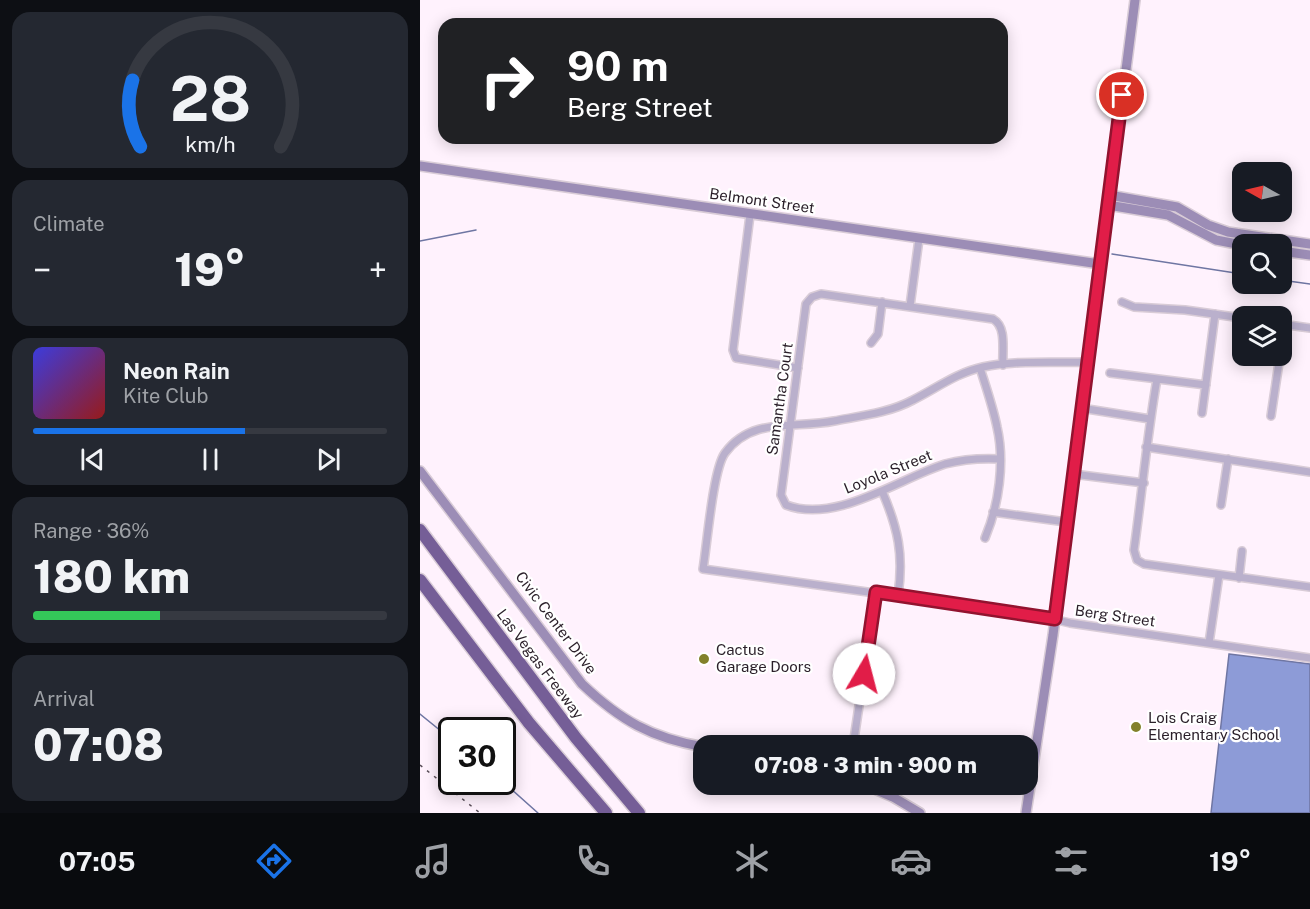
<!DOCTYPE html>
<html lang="en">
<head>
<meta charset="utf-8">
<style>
  body { margin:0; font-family:"Public Sans",sans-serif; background:#242831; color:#f1f3f6; height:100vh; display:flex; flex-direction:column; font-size:22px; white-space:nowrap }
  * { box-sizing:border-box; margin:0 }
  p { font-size:20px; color:#9ea1a6 }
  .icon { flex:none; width:33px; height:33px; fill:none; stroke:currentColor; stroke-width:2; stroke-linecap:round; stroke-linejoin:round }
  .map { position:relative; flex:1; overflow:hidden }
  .panel { display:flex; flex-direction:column; gap:12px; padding:12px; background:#0d0f14; width:420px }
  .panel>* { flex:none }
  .top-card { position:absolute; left:18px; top:18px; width:570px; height:126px; border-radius:18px; box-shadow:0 3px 15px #0003; background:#202124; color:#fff; overflow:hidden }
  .needle { width:39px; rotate:278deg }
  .tools { position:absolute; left:812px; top:162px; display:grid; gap:12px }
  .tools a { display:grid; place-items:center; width:60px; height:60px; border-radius:12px; background:#171b24; box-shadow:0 3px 15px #0003; font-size:30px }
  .speed { position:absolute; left:18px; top:717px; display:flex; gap:12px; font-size:30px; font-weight:700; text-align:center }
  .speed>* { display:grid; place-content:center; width:78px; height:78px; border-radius:50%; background:#171b24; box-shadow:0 3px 15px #0003; line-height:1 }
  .speed .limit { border:3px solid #111; border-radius:9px; background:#fff; color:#111 }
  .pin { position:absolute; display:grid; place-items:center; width:51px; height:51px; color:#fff; margin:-26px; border:3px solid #fff; border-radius:50%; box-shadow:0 2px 6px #0007 }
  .me { position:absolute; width:66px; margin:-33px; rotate:8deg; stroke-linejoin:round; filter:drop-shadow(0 0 4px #0008) }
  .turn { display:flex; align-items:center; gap:21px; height:126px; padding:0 30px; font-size:27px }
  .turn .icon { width:78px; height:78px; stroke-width:2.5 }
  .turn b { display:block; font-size:42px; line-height:51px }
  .big { font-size:45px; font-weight:800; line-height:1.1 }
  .panel .card { flex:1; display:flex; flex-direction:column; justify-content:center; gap:9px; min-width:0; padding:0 21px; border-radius:18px; background:#242831 }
  .panel .dial { align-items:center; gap:0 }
  .dial svg { height:156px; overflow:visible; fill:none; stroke:#363941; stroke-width:7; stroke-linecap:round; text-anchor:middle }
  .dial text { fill:#f1f3f6; stroke:none }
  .song { display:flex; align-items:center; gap:18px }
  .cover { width:72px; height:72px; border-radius:9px; background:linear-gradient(135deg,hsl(240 70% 55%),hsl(0 70% 35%)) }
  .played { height:6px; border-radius:3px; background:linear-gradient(90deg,#1a73e8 60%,#363941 60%) }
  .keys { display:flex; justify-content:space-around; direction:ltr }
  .heat { display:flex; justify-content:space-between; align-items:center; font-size:33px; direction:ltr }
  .charge { height:9px; border-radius:4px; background:linear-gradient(90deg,#34c759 36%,#363941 0) }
  .trip { position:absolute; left:273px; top:735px; width:345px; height:60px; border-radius:18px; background:#171b24; box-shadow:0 3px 15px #0003; font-weight:800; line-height:60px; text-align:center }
  .dock { display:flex; height:96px; justify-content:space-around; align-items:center; background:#090b0e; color:#9ea1a6 }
  .dock .icon { width:42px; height:42px }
  .dock .on { color:#1a73e8 }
  .dock b { font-size:27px; color:#f1f3f6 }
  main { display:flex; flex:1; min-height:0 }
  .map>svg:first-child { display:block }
</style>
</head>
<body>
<main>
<section class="panel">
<div class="card dial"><svg viewBox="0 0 100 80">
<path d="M14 69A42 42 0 1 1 86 69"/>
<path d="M14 69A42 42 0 0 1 10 35" stroke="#1a73e8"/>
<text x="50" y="56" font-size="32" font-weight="700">28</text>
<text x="50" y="72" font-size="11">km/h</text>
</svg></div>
<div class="card"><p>Climate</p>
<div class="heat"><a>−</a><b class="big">19°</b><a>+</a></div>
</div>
<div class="card">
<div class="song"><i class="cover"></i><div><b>Neon Rain</b><p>Kite Club</p></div></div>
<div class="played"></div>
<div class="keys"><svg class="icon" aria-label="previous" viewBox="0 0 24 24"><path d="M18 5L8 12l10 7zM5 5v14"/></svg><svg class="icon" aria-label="pause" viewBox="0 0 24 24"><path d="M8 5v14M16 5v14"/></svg><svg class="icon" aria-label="next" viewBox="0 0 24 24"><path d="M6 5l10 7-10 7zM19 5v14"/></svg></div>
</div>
<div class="card"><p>Range · 36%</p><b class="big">180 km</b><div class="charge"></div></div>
<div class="card"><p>Arrival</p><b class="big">07:08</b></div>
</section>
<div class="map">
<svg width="890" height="813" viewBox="0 0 890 813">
  <rect width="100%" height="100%" fill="#fff2fd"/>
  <!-- water -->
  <path fill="#8d9bd7" stroke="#6f76a3" stroke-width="1.5" d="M 809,654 L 890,664 L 890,813 L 791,813 Z"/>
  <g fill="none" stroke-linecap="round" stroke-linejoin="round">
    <!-- stream -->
    <path stroke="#6f76a3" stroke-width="1.5" d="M 0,241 L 56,230
      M 692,254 L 822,274
      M 861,280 L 890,284
      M 0,714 L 32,740
      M 82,781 L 118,813
      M 71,782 L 85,783
      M 42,794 L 59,782"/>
    <defs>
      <path id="street" d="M 330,215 L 313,350 L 316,358 L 378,368
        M 702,302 L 714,307 L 765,310 L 822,318
        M 490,306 L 499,239
        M 861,324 L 890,328
        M 451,343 L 458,334 L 462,302
        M 861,350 L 865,324
        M 667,362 C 633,363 596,360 563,367 C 536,373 517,388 493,400 C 469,413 440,416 414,421 C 376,429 332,416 305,453 C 293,469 287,545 283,569 L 620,616 L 650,623 L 890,658
        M 560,368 C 566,387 573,407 577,427 C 585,462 579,505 565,538
        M 690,373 L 786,385
        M 737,379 C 727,436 722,493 714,550 L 717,560 L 724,564 L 890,587
        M 661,408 L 730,419
        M 782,413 L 795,314
        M 851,416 L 860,356
        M 726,447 L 890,472
        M 580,459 C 561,458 544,459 525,464 C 478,479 416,524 366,505 L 361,495 L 386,304 L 392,297 L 401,294 L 573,319 C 587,327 582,350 583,365
        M 653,474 L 724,483
        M 462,491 C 478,528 484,555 478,595
        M 801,505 L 808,459
        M 573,512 L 646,522
        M 819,578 L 822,551
        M 789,643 L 799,575
        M 433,746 L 456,592"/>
      <path id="secondary" d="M 0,166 L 680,264
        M 689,195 L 757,207 L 788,225 L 808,232 L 890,244
        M 688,205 L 748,215 L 796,240 L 822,245
        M 861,251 L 890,255
        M 0,471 L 162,684 C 200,720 231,738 284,747
        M 443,784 L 473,797 L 500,813
        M 606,813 L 633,635 L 715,0"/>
      <path id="highway" d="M 0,530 L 156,738 L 219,813
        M 0,580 L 109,723 L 186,813"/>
    </defs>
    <!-- street casing -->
    <use href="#street" stroke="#d9ccd7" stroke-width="10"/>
    <!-- secondary casing -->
    <use href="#secondary" stroke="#d9ccd7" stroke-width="12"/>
    <!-- highway casing -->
    <use href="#highway" stroke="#d9ccd7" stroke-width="15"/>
    <!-- street -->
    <use href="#street" stroke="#bab0cc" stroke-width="7"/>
    <!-- secondary -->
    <use href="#secondary" stroke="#9c8db6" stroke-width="9"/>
    <!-- highway -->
    <use href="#highway" stroke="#755e97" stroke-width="12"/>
    <!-- rail -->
    <path stroke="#594d58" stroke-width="1.5" stroke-dasharray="3 6" stroke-linecap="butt" d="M 0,765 L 60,813"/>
  </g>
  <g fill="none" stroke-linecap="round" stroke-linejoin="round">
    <defs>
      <path id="route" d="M 444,674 L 456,592 L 635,619 L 702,95"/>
    </defs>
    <!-- route casing -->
    <use href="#route" stroke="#92132f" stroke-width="15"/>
    <!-- route -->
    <use href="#route" stroke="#e11d48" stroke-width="10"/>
  </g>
  <!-- markers -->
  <g fill="#82812a" stroke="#fff" stroke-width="2">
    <circle cx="284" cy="659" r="6"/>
    <circle cx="716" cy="727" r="6"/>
  </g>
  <g text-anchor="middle" stroke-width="4.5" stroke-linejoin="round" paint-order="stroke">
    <!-- street labels -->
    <g font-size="15" fill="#2a1f29" stroke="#fff">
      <text transform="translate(342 201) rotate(8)" y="5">Belmont Street</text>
      <text transform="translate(360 399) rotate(-82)" y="5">Samantha Court</text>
      <text transform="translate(468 472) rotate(-22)" y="5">Loyola Street</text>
      <text transform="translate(695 616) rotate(8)" y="5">Berg Street</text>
      <text transform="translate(136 623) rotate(53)" y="5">Civic Center Drive</text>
      <text transform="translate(120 664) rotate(53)" y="5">Las Vegas Freeway</text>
    </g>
    <!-- poi labels -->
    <g font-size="15" fill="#2a1f29" stroke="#fff" text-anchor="start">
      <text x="296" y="655">Cactus<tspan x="296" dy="17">Garage Doors</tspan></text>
      <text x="728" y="723">Lois Craig<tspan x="728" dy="17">Elementary School</tspan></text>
    </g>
  </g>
</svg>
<div class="tools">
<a><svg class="needle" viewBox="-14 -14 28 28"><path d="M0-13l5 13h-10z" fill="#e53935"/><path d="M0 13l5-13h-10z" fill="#9ea1a6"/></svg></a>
<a><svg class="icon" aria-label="search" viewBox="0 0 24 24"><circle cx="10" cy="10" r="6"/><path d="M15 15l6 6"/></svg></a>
<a><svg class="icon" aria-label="layers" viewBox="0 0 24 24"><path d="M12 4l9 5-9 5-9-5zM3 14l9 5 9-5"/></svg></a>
</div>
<div class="speed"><div class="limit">30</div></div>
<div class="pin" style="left:702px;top:95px;background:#d93025"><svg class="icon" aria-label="arrive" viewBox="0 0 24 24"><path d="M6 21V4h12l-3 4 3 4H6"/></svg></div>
<svg class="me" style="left:444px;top:674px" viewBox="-20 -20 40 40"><circle r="19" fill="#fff"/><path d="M0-13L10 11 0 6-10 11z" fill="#e11d48"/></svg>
<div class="trip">07:08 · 3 min · 900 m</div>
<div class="top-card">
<div class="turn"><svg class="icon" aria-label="right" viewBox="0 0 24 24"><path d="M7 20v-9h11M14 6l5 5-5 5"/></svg><div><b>90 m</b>Berg Street</div></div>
</div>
</div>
</main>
<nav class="dock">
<b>07:05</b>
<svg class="icon on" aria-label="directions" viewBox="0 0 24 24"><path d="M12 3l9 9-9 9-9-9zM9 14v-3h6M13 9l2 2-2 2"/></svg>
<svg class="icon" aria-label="music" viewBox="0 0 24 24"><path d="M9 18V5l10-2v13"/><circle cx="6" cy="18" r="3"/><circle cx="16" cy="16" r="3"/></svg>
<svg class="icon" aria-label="phone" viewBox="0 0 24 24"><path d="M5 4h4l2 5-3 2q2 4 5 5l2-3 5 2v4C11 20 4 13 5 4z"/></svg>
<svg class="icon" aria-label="climate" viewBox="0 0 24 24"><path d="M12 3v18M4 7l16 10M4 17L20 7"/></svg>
<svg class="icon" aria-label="car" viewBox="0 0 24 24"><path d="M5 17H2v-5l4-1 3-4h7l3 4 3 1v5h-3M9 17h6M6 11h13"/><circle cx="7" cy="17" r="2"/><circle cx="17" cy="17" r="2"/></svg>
<svg class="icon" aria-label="filters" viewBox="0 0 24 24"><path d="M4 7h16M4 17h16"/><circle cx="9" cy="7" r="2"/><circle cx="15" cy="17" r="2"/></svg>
<b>19°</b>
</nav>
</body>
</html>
